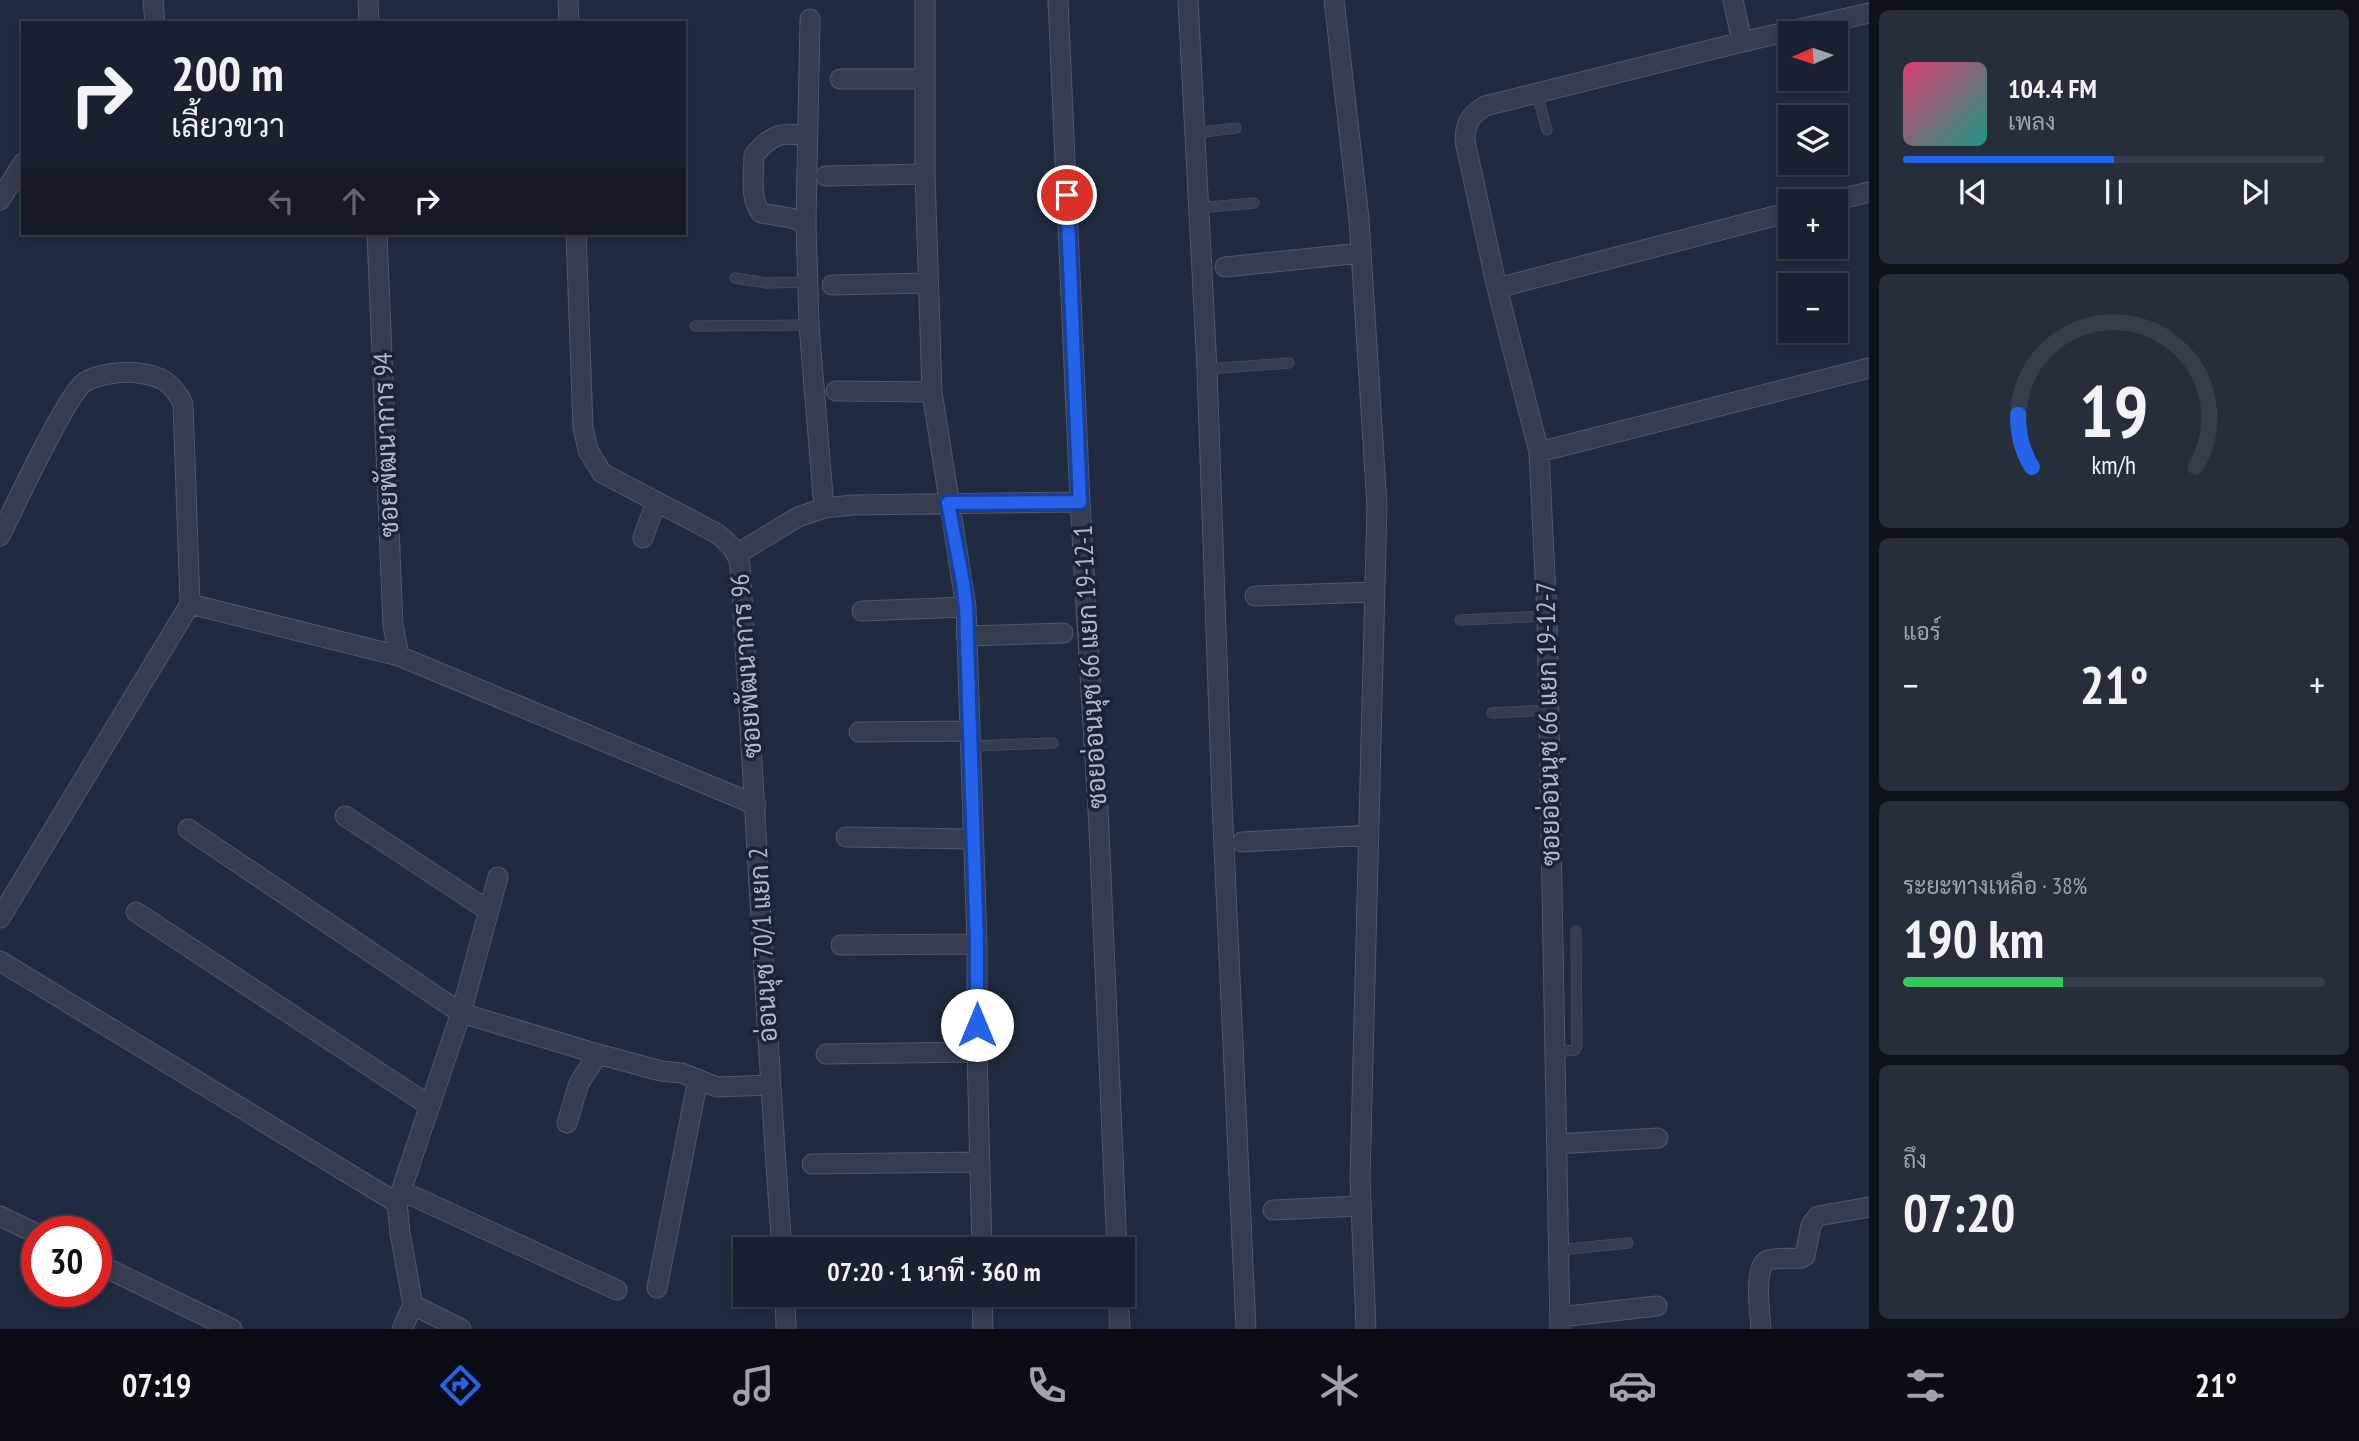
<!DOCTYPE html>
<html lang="th">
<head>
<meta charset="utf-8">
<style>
  body { margin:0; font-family:"PT Sans Narrow",Sarabun,sans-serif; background:#262d3b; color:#f1f3f6; height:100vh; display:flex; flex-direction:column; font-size:26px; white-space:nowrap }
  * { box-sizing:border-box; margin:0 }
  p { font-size:23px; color:#9fa3aa }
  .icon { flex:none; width:38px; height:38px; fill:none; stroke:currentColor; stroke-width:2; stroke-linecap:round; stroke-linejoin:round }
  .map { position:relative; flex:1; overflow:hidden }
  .drawer { display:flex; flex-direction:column; gap:10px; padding:10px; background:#0e121a; width:490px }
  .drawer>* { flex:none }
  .hud { position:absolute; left:21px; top:21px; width:665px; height:214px; border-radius:0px; box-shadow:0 4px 10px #0003,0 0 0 2px #373e4b; background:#19202f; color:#f1f3f6; overflow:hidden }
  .needle { width:46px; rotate:267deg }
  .buttons { position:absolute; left:1778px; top:21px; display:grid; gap:14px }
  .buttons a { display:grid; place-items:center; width:70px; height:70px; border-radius:0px; background:#19202f; box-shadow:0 4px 10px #0003,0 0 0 2px #373e4b; font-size:35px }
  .speed { position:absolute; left:21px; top:1216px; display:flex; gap:14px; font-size:35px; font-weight:700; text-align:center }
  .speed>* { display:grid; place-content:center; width:91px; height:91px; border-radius:50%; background:#19202f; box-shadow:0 4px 10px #0003,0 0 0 2px #373e4b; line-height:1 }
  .speed .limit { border:10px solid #d22; background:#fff; color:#111 }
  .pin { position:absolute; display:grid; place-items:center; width:60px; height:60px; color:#fff; margin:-30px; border:4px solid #fff; border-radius:50%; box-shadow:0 2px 7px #0007 }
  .me { position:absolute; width:77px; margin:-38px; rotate:0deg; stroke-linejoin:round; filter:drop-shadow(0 0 5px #0008) }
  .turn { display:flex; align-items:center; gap:24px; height:147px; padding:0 35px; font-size:32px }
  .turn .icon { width:91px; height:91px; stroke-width:2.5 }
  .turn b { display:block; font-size:49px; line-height:60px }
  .lanes { display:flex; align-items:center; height:66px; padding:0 35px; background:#0003; justify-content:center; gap:35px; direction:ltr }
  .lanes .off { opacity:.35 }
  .big { font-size:52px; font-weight:600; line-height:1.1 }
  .drawer .widget { flex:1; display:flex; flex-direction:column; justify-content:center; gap:10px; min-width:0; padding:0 24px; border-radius:10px; background:#262d3b }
  .drawer .dial { align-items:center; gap:0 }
  .dial svg { height:182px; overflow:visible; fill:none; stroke:#373e4b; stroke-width:7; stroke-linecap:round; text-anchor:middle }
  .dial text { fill:#f1f3f6; stroke:none }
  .song { display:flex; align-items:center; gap:21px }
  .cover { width:84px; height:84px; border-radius:10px; background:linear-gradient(135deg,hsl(340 70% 55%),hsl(170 70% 35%)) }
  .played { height:7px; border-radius:4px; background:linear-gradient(90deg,#2563eb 50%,#373e4b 50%) }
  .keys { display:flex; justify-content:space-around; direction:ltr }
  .heat { display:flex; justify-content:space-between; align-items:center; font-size:38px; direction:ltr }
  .charge { height:10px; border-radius:5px; background:linear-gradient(90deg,#34c759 38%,#373e4b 0) }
  .trip { position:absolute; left:733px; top:1237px; width:402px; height:70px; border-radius:0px; background:#19202f; box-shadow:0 4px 10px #0003,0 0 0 2px #373e4b; font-weight:600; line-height:70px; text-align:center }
  .tab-bar { display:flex; height:112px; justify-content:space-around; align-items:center; background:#0a0d13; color:#9fa3aa }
  .tab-bar .icon { width:49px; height:49px }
  .tab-bar .current { color:#2563eb }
  .tab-bar b { font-size:32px; color:#f1f3f6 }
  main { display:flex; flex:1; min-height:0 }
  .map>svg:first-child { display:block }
</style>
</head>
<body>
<main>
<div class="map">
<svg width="1869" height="1329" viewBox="0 0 1869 1329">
  <rect width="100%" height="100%" fill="#212b3f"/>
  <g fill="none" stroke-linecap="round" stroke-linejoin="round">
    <defs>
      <path id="service" d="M 1537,94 L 1547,130
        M 1195,133 L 1236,128
        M 1198,208 L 1254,203
        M 735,278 L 766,283 L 809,282
        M 695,326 L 809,325
        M 1207,369 L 1289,363
        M 1460,620 L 1547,616
        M 1492,713 L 1547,710
        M 970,746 L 1053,743
        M 1555,1052 L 1575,1050 L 1577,1047 L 1576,931
        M 1559,1250 L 1628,1243"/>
      <path id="minor" d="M 153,0 L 155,23
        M 368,0 L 369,23
        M 568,0 L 569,23
        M 925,0 L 925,174 L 932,392 L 966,607 L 977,944 L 977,1052 L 982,1250
        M 1058,0 L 1080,502 L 1099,829 L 1117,1250
        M 1188,0 L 1207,369 L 1222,803 L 1246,1329
        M 1334,0 L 1359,219 L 1377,505 L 1360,1179 L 1366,1329
        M 1733,0 L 1742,42
        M 810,19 L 806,223 L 809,325 L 824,508
        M 840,79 L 924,79
        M 826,176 L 925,174
        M 0,200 L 23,163
        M 1833,201 L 1869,192
        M 806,223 L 791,218 L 761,213 C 749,197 754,174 754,155 C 771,135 781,131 808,136
        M 377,233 L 393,625 L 399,656
        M 576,233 L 583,428 L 588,450 L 602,473 L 716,533 C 729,543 736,549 740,565 C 755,793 765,1022 782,1250
        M 1225,267 L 1361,253
        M 832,285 L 928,283
        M 1497,288 L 1790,212
        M 836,391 L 932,392
        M 1539,452 L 1869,368
        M 0,536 C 13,510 67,393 85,382 C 98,374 123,371 138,373 C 162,376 172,382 183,404 L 190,604 L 399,656 L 756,805
        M 643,538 L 656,502
        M 737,554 L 798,517 L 824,508 L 853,505 L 1080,502
        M 1255,596 L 1375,592
        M 862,611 L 966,607
        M 966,636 L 1063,633
        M 859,732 L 970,731
        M 345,816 L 489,911
        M 188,829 L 461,1013 L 498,877
        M 846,837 L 972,839
        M 1242,842 L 1369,835
        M 136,912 L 430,1106
        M 0,918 L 190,604
        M 841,945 L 977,944
        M 0,961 L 397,1203
        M 826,1054 L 977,1052
        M 567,1123 L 579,1083 L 598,1054
        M 1557,1144 L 1658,1138
        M 812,1164 L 980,1162
        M 402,1191 L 617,1290
        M 1273,1210 L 1361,1206
        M 0,1216 L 37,1234
        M 96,1263 L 232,1329
        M 657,1288 L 698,1079
        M 785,1295 L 786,1329
        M 982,1295 L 983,1329
        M 1118,1295 L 1120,1329
        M 413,1305 L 461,1329
        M 1560,1317 L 1657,1306
        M 402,1329 L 413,1305 L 400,1233 L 397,1203 L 461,1013 L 598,1054 L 661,1071 L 682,1073 L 717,1087 L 770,1085
        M 1560,1329 L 1547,616 L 1539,452 L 1497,288 L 1465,141 C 1465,123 1470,116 1485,106 L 1742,42 L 1869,13
        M 1761,1329 C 1760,1315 1753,1265 1768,1260 C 1778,1257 1791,1259 1801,1258 L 1805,1256 L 1811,1225 L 1818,1216 L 1869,1207"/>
    </defs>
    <!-- service casing -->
    <use href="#service" stroke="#51586a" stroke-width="11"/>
    <!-- minor casing -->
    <use href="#minor" stroke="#51586a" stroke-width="21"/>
    <!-- service -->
    <use href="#service" stroke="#353d4f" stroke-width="10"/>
    <!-- minor -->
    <use href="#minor" stroke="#353d4f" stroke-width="19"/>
  </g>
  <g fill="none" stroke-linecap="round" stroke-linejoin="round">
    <defs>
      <path id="route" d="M 977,1025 L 977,944 L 966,607 L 963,582 L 948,503 L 1080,502 L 1067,195"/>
    </defs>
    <!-- route casing -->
    <use href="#route" stroke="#184099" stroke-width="18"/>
    <!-- route -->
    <use href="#route" stroke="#2563eb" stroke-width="12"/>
  </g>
  <g text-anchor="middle" stroke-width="7" stroke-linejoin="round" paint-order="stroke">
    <!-- street labels -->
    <g font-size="26" fill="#b1b8ca" stroke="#1b2334">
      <text transform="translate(386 445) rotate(-92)" y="9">ซอยพัฒนาการ 94</text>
      <text transform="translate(746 666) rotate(-94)" y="9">ซอยพัฒนาการ 96</text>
      <text transform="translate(1090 667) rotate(-93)" y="9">ซอยอ่อนนุช 66 แยก 19-12-1</text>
      <text transform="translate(1548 724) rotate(-91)" y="9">ซอยอ่อนนุช 66 แยก 19-12-7</text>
      <text transform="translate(763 945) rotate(-93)" y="9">อ่อนนุช 70/1 แยก 2</text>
    </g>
  </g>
</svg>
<div class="buttons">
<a><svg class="needle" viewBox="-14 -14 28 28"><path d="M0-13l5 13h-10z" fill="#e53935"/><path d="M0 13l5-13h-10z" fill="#9fa3aa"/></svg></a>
<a><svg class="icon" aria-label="layers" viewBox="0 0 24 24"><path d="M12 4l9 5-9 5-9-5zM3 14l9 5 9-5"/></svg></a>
<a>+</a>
<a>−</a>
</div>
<div class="speed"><div class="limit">30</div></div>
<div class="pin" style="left:1067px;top:195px;background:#d93025"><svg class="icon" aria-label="arrive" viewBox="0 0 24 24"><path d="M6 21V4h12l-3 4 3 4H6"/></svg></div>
<svg class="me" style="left:977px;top:1025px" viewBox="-20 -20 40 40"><circle r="19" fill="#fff"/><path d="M0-13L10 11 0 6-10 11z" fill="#2563eb"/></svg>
<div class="trip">07:20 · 1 นาที · 360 m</div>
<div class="hud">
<div class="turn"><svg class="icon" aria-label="right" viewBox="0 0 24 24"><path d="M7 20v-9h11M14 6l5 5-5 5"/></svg><div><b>200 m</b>เลี้ยวขวา</div></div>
<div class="lanes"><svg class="icon off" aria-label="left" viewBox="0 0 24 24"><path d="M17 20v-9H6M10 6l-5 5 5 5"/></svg><svg class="icon off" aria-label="ahead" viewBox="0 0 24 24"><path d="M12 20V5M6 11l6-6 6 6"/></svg><svg class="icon" aria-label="right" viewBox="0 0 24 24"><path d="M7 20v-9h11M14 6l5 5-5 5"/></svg></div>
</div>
</div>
<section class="drawer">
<div class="widget">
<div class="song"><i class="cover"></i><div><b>104.4 FM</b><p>เพลง</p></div></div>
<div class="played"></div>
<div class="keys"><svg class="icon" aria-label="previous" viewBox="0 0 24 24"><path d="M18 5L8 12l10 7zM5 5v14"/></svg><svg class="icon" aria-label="pause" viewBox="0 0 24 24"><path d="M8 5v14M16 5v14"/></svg><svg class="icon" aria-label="next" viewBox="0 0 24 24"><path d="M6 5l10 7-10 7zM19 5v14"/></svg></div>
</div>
<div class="widget dial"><svg viewBox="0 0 100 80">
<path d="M14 69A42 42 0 1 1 86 69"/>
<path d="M14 69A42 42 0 0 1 8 46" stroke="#2563eb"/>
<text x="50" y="56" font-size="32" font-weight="700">19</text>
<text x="50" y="72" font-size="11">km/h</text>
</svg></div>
<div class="widget"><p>แอร์</p>
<div class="heat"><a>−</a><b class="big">21°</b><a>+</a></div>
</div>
<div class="widget"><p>ระยะทางเหลือ · 38%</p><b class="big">190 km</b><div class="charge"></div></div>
<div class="widget"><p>ถึง</p><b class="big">07:20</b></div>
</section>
</main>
<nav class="tab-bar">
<b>07:19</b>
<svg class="icon current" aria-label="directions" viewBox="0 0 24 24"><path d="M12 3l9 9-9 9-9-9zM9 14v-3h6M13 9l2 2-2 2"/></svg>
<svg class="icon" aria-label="music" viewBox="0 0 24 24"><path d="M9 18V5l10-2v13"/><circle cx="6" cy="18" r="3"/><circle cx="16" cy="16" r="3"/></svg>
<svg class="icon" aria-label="phone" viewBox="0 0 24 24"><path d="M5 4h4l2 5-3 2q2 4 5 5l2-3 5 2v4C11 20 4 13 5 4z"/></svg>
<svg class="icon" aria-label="climate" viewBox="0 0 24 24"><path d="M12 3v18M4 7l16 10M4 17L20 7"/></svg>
<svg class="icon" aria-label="car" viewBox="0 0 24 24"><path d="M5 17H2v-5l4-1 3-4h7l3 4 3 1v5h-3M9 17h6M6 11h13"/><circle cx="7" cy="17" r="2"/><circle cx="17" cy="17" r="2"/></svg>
<svg class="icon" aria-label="filters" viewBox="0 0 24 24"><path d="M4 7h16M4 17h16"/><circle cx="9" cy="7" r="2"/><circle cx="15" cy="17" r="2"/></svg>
<b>21°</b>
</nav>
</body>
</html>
